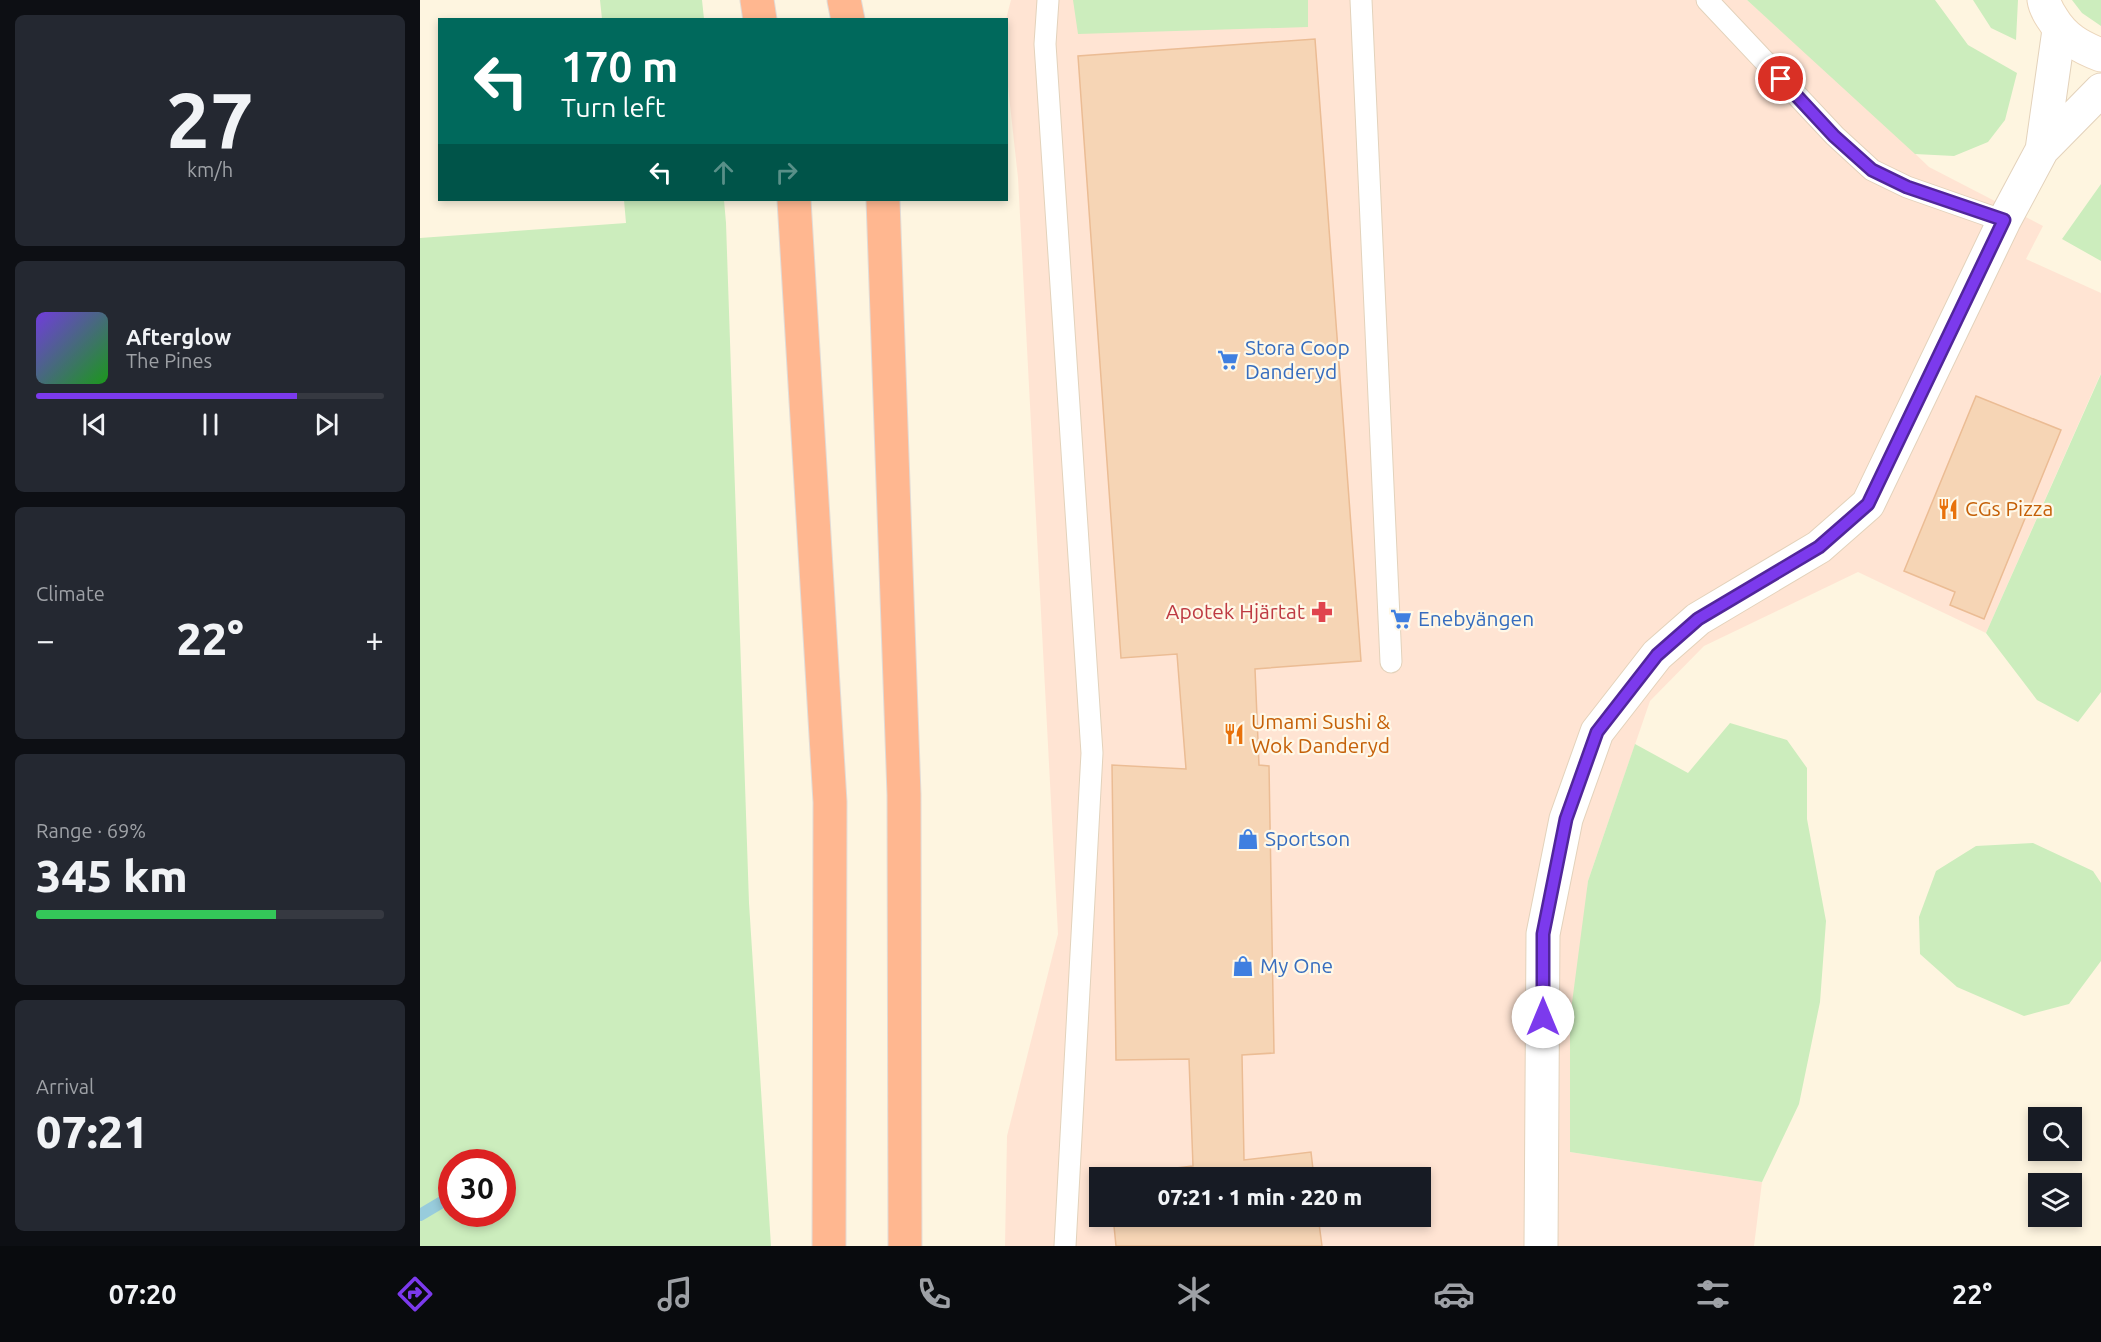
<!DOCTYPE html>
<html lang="en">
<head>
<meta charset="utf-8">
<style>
  body { margin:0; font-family:Ubuntu,sans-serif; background:#242831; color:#f1f3f6; height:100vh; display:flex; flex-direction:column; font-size:22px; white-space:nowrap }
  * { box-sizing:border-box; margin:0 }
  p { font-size:20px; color:#9ea1a6 }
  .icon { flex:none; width:33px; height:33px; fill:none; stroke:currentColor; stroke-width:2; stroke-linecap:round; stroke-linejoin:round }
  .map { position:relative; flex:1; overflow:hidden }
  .details { display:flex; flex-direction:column; gap:15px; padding:15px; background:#0d0f14; width:420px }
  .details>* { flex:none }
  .banner { position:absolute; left:18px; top:18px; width:570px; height:183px; border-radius:0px; box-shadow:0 3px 9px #0003; background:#00695c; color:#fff; overflow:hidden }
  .buttons { position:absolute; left:1608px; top:1107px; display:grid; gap:12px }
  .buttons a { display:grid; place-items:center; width:54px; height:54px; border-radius:0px; background:#171b24; box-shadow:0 3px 9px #0003; font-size:30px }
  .speed { position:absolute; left:18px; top:1149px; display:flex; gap:12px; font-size:30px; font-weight:700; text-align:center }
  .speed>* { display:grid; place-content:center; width:78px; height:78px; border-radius:50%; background:#171b24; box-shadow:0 3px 9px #0003; line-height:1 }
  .speed .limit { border:9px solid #d22; background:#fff; color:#111 }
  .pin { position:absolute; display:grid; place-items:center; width:51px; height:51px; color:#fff; margin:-26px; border:3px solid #fff; border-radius:50%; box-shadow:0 2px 6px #0007 }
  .me { position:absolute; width:66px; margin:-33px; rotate:0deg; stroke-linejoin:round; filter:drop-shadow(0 0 4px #0008) }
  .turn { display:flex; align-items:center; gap:21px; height:126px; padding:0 24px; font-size:27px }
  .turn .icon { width:78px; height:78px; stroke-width:2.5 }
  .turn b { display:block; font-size:42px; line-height:51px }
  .lanes { display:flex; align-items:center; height:57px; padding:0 24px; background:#0003; justify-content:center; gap:30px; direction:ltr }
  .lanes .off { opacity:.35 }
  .big { font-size:45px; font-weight:800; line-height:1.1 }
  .details .card { flex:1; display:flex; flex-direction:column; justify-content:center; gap:9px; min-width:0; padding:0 21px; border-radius:9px; background:#242831 }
  .details .dial { align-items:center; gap:0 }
  .dial b { font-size:78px; line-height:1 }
  .song { display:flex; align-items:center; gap:18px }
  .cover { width:72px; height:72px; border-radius:9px; background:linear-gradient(135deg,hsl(260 70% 55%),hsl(120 70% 35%)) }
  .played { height:6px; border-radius:3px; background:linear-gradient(90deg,#7c3aed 75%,#363941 75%) }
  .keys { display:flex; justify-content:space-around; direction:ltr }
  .heat { display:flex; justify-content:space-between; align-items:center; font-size:33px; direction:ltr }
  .charge { height:9px; border-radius:4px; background:linear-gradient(90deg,#34c759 69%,#363941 0) }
  .trip { position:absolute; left:669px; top:1167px; width:342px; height:60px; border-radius:0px; background:#171b24; box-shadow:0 3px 9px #0003; font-weight:800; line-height:60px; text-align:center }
  .tabs { display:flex; height:96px; justify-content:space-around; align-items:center; background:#090b0e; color:#9ea1a6 }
  .tabs .icon { width:42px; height:42px }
  .tabs .active { color:#7c3aed }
  .tabs b { font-size:27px; color:#f1f3f6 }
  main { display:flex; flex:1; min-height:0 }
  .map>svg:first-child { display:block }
</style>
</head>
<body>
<main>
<section class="details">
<div class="card dial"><b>27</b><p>km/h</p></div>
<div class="card">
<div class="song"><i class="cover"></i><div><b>Afterglow</b><p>The Pines</p></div></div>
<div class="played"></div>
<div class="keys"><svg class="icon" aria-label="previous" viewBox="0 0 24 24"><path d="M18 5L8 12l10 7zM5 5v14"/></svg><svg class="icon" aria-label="pause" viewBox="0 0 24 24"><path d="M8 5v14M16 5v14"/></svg><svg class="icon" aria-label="next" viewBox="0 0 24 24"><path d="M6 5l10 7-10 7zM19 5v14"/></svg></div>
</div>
<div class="card"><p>Climate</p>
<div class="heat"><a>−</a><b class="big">22°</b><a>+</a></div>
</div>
<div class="card"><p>Range · 69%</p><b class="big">345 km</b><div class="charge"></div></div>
<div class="card"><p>Arrival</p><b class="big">07:21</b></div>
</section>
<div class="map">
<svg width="1681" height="1246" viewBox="0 0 1681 1246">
  <rect width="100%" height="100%" fill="#fef5e0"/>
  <!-- commercial -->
  <path fill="#ffe4d3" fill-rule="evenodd" d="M 591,0 L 1327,0 L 1454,114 L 1509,167 L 1623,226 L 1606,259 L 1681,293 L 1681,373 L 1566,633 L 1438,572 L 1284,646 L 1230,701 L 1168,881 L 1151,1099 L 1150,1152 L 1342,1182 L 1334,1246 L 585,1246 L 587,1136 L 638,934 L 598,178 L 586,68 L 586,19 ZM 680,1178 L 1000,1178 L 1000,1216 L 680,1216 Z"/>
  <!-- green -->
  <path fill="#ccedbd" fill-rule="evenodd" d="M 180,0 L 282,0 L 284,19 L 182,19 Z
    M 653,0 L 888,0 L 888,27 L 658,34 Z
    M 1327,0 L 1515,0 L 1548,45 L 1597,73 L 1585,120 L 1568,142 L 1534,156 L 1495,154 Z
    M 1553,0 L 1598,0 L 1596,40 L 1571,28 Z
    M 1652,0 L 1681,0 L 1681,26 L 1662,13 Z
    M 1681,184 L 1681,261 L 1642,239 Z
    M 204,200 L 304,200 L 306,223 L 329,903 L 351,1246 L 0,1246 L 0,238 L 206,223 ZM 32,1162 L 82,1162 L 82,1214 L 32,1214 Z
    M 1681,374 L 1681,692 L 1658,722 L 1617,700 L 1566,633 Z
    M 1310,723 L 1367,740 L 1387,768 L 1387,819 L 1406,921 L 1400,1002 L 1379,1104 L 1342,1182 L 1150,1152 L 1150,1018 L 1168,881 L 1215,744 L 1268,773 Z
    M 1613,843 L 1673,871 L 1681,883 L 1681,961 L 1649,1004 L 1604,1016 L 1537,987 L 1500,954 L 1499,917 L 1516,871 L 1556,846 Z"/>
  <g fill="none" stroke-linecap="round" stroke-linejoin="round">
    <!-- stream -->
    <path stroke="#98ccdc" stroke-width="12" d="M 0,1215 L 32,1196"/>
  </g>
  <!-- building -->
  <path fill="#f6d5b5" stroke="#ebbc94" stroke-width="1.5" d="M 895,39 L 941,661 L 835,669 L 839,765 L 849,766 L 854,1053 L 822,1055 L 824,1160 L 891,1152 L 894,1178 L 688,1178 L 688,1176 L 773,1166 L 769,1059 L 696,1060 L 692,765 L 766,769 L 757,654 L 701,658 L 658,56 Z
    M 1556,396 L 1641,430 L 1564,619 L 1530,605 L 1535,592 L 1484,571 Z
    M 693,1216 L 898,1216 L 902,1246 L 696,1246 Z"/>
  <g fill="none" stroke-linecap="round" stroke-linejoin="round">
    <defs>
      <path id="lane" d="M 628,0 L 625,44 L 672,753 L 645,1246
        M 941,0 L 971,662
        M 1287,0 L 1415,136 L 1452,170 L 1487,187 L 1584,221"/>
      <path id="street" d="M 1622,150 L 1639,30
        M 1121,1246 L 1123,934 L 1146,819 L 1177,732 L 1237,655 L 1278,619 L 1399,547 L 1448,504 L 1584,221 L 1622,150 L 1681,90"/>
      <path id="secondary" d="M 1624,0 C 1625,7 1628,12 1632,18 C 1644,38 1660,47 1681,55"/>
      <path id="highway" d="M 337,0 L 340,20
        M 424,0 L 428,20
        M 374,200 L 410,802 L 409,1246
        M 463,200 L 484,795 L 485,1246"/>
    </defs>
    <!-- lane casing -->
    <use href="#lane" stroke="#e3d2bb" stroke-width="23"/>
    <!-- street casing -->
    <use href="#street" stroke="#e3d2bb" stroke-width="35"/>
    <!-- secondary casing -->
    <use href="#secondary" stroke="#ebd5ba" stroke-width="35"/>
    <!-- highway casing -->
    <use href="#highway" stroke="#e1dbd6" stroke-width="35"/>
    <!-- lane -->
    <use href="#lane" stroke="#fff" stroke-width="21"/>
    <!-- street -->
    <use href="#street" stroke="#fff" stroke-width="33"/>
    <!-- secondary -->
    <use href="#secondary" stroke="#fff" stroke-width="33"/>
    <!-- highway -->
    <use href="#highway" stroke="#ffb790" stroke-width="33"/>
  </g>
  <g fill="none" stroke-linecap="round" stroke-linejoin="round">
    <defs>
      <path id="route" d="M 1123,1017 L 1123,934 L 1146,819 L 1177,732 L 1237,655 L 1278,619 L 1399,547 L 1448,504 L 1584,220 L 1487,187 L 1452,170 L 1414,136 L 1361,79"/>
    </defs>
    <!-- route casing -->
    <use href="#route" stroke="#51269a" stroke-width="15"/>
    <!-- route -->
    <use href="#route" stroke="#7c3aed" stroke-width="10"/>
  </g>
  <!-- icons -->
  <defs>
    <symbol id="supermarket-bare" viewBox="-9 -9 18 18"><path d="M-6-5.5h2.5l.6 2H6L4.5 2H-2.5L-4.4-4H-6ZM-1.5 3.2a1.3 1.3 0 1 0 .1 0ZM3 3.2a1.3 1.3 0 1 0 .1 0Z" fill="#3f7fe0" stroke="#fff8e8" stroke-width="2.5" paint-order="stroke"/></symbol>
    <symbol id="restaurant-bare" viewBox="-9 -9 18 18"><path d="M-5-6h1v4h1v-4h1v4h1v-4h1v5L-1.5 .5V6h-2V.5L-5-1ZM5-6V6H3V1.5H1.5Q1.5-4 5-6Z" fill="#e8710a" stroke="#fff8e8" stroke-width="2.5" paint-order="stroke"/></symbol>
    <symbol id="pharmacy-bare" viewBox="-9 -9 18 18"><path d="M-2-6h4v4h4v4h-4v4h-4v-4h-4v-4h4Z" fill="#e0444e" stroke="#fff8e8" stroke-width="2.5" paint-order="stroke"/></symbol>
    <symbol id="shop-bare" viewBox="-9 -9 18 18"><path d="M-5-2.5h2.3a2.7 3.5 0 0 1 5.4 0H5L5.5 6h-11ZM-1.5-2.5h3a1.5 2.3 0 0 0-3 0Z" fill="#3f7fe0" stroke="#fff8e8" stroke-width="2.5" paint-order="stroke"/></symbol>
  </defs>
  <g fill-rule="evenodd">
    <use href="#supermarket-bare" x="793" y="345" width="30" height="30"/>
    <use href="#restaurant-bare" x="1513" y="494" width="30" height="30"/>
    <use href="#pharmacy-bare" x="887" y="597" width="30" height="30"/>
    <use href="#supermarket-bare" x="966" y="604" width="30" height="30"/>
    <use href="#restaurant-bare" x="799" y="719" width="30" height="30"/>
    <use href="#shop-bare" x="813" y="824" width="30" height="30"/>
    <use href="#shop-bare" x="808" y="951" width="30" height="30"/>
  </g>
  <g text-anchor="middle" stroke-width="4.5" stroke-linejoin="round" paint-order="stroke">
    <!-- shop labels -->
    <g font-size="21" fill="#366cbe" stroke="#fff8e8" text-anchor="start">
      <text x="825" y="355">Stora Coop<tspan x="825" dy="24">Danderyd</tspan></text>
      <text x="998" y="626">Enebyängen</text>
      <text x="845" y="846">Sportson</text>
      <text x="840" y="973">My One</text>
    </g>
    <!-- food labels -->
    <g font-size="21" fill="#c56008" stroke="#fff8e8" text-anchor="start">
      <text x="1545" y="516">CGs Pizza</text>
      <text x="831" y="729">Umami Sushi &amp;<tspan x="831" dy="24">Wok Danderyd</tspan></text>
    </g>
    <!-- health labels -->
    <g font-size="21" fill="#be3a42" stroke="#fff8e8" text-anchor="end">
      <text x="885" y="619">Apotek Hjärtat</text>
    </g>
  </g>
</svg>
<div class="buttons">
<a><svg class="icon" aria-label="search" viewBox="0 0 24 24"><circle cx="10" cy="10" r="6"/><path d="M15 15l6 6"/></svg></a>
<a><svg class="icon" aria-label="layers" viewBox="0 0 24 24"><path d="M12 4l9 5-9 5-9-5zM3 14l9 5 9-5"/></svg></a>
</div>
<div class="speed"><div class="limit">30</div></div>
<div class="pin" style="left:1361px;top:79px;background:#d93025"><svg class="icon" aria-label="arrive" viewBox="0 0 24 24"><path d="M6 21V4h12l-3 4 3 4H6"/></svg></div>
<svg class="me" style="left:1123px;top:1017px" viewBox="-20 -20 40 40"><circle r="19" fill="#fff"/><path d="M0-13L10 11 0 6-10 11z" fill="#7c3aed"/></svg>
<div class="trip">07:21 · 1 min · 220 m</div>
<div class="banner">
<div class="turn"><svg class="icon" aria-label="left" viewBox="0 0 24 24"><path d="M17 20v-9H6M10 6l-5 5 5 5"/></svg><div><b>170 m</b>Turn left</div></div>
<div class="lanes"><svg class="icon" aria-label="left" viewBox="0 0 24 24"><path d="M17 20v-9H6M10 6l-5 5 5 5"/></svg><svg class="icon off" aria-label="ahead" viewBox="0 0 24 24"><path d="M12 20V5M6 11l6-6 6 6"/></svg><svg class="icon off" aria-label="right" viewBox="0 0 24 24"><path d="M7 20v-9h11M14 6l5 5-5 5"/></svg></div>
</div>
</div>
</main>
<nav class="tabs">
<b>07:20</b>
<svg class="icon active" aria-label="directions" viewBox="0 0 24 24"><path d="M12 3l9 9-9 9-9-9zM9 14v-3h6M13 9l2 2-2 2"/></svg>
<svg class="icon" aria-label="music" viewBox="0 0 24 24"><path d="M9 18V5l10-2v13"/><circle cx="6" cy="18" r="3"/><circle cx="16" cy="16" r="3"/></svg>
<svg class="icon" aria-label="phone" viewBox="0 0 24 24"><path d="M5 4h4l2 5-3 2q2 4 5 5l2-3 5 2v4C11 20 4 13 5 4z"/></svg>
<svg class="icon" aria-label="climate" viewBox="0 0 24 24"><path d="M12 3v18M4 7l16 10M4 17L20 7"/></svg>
<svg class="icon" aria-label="car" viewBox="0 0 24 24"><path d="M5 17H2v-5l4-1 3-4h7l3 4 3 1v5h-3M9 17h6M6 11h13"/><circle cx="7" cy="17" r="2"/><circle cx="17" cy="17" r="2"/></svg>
<svg class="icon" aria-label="filters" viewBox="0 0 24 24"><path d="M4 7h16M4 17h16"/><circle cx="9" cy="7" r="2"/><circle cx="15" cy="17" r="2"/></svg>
<b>22°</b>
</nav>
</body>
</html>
